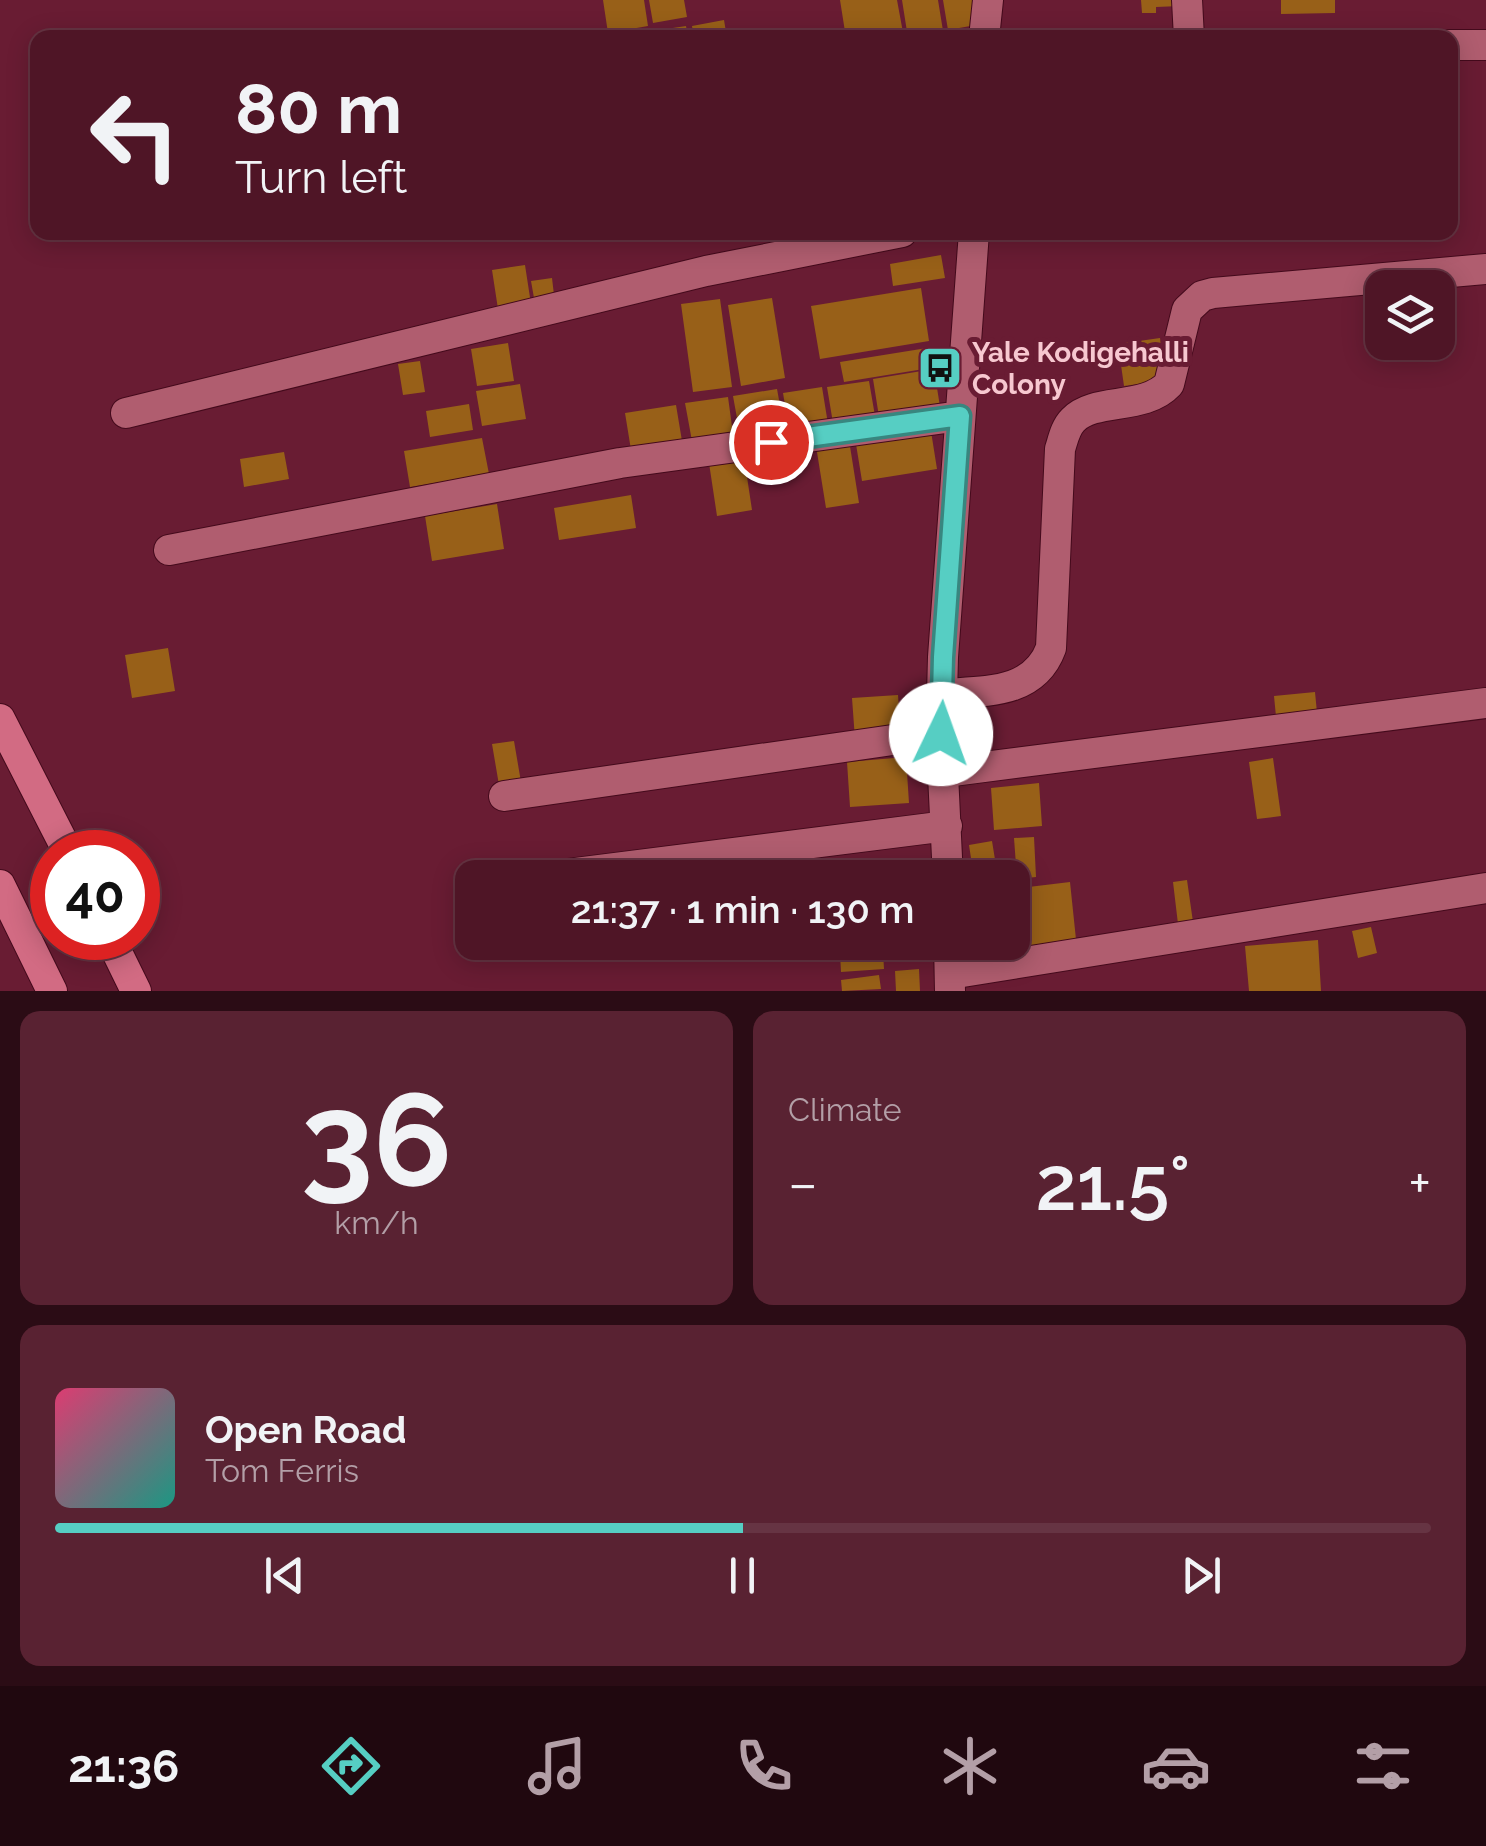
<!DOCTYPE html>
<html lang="en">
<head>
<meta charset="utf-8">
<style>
  body { margin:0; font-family:Raleway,sans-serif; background:#592232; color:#f1f3f6; height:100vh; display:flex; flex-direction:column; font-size:38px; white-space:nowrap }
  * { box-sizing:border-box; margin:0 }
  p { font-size:32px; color:#b39fa7 }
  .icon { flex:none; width:55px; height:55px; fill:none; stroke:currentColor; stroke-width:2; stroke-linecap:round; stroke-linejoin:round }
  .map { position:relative; height:991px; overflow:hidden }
  .panel { display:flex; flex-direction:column; gap:20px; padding:20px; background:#2b0c15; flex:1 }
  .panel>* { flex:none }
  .banner { position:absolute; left:30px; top:30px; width:1428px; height:210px; border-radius:20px; box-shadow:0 5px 25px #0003,0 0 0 2px #663443; background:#4f1526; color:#f1f3f6; overflow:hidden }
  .controls { position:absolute; left:1365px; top:270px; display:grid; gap:20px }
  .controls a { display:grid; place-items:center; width:90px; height:90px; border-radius:20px; background:#4f1526; box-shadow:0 5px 25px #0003,0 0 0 2px #663443; font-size:50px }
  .speed { position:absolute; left:30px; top:830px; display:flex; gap:20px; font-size:50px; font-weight:700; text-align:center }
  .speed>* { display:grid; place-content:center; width:130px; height:130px; border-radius:50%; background:#4f1526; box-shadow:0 5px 25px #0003,0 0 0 2px #663443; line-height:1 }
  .speed .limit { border:15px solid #d22; background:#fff; color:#111 }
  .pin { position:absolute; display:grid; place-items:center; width:85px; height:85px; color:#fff; margin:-42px; border:5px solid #fff; border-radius:50%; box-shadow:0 2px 10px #0007 }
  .me { position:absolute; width:110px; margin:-55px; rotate:3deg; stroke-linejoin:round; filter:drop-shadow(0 0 8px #0008) }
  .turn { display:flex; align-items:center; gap:35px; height:210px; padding:0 40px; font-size:45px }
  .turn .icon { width:130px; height:130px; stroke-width:2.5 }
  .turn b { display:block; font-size:70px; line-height:85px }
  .big { font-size:75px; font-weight:600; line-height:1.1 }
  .panel .tile { flex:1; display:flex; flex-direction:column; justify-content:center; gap:15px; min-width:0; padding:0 35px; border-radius:20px; background:#592232 }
  .panel .dial { align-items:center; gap:0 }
  .dial b { font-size:130px; line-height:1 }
  .song { display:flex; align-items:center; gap:30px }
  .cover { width:120px; height:120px; border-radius:15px; background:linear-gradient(135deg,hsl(340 70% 55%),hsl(170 70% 35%)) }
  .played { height:10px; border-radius:5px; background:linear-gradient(90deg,#56cec3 50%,#663443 50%) }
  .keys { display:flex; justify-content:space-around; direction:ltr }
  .heat { display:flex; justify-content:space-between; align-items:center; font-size:55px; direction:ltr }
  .panel .tiles { flex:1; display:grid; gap:20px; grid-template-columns:1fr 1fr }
  .tile:last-child { grid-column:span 2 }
  .trip { position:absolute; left:455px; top:860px; width:575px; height:100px; border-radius:20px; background:#4f1526; box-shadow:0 5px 25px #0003,0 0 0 2px #663443; font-weight:600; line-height:100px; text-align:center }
  .tabs { display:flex; height:160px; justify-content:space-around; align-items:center; background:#20080f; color:#b39fa7 }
  .tabs .icon { width:70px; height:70px }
  .tabs .current { color:#56cec3 }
  .tabs b { font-size:45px; color:#f1f3f6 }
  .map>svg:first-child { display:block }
</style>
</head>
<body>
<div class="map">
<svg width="1486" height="991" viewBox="0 0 1486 991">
  <rect width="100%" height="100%" fill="#691c33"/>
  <!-- building -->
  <path fill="#986018" d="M 603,0 L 644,0 L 648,26 L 608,33 Z
    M 649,0 L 684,0 L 687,17 L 653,23 Z
    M 840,0 L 897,0 L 904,38 L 846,38 Z
    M 902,0 L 938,0 L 944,37 L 908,38 Z
    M 943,0 L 972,0 L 976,25 L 948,30 Z
    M 1141,0 L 1180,0 L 1180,6 L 1156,7 L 1156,13 L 1142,13 Z
    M 1281,0 L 1335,0 L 1335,13 L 1281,14 Z
    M 724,20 L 727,38 L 694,38 L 692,26 Z
    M 686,26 L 688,38 L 654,38 L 653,31 Z
    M 941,255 L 945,278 L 893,286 L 890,264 Z
    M 525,265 L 531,304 L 498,309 L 492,270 Z
    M 552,278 L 554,295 L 534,298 L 531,281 Z
    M 921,288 L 929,341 L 820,359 L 811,306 Z
    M 772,298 L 785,378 L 741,386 L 728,305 Z
    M 720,299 L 732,387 L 693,392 L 681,304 Z
    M 1160,338 L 1166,380 L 1124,386 L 1118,344 Z
    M 508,343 L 514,381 L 477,386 L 471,349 Z
    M 927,348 L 930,368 L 844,382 L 840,362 Z
    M 420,361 L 425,392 L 403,395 L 398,364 Z
    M 934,369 L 941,413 L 880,423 L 873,379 Z
    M 869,381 L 875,416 L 833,423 L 827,387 Z
    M 520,384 L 526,419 L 482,426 L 476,391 Z
    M 822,387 L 828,424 L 789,430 L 783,393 Z
    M 777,389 L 784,427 L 740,435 L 733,396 Z
    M 728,397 L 733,434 L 692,441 L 685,403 Z
    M 469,404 L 473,430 L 430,437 L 426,411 Z
    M 676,405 L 683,447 L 632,456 L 625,413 Z
    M 930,425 L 937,469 L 862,481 L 855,438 Z
    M 482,438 L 489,474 L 410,487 L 404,451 Z
    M 849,440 L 859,503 L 826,508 L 816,446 Z
    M 284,452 L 289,479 L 244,487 L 240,459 Z
    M 744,457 L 752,510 L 717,516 L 709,463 Z
    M 631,495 L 636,528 L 559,540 L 554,508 Z
    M 497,504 L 504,549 L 432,561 L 425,516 Z
    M 168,648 L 175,691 L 132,698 L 125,655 Z
    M 1315,692 L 1318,723 L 1277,727 L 1274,696 Z
    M 898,695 L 901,736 L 855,739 L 852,698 Z
    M 514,741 L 521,782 L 499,785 L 492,744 Z
    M 906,757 L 909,803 L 850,807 L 847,762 Z
    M 1273,758 L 1281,816 L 1257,819 L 1249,762 Z
    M 1039,783 L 1042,826 L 994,830 L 991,788 Z
    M 1034,837 L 1036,877 L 1017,879 L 1014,838 Z
    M 992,841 L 998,878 L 974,878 L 969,845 Z
    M 1187,880 L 1193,922 L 1178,924 L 1173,882 Z
    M 1070,882 L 1077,949 L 974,962 L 972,942 L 1012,942 L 1012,889 Z
    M 1371,927 L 1377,953 L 1358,958 L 1352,931 Z
    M 1318,940 L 1321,991 L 1249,991 L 1245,946 Z
    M 883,951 L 884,969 L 841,972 L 840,953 Z
    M 919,969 L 920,991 L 896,991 L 895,971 Z
    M 879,975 L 881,989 L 842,991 L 841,980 Z"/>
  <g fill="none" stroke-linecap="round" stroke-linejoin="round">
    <defs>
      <path id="minor" d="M 1187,0 L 1189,38
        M 984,38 L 988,0
        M 1450,45 L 1486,45
        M 126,413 L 706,271 L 902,232
        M 169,550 L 620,463 L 960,416
        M 944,694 C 986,691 1034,694 1051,648 L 1060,449 C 1063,440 1065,428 1073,420 C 1095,397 1144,411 1169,384 L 1187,310 L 1202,296 L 1213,293 L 1486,269
        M 945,772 L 1486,703
        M 504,796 L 941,733
        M 544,877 L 947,826
        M 948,878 L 941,733 L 943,657 L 974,232
        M 949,942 L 950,991
        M 950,974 L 1486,888"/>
      <path id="highway" d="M 0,719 L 68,852
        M 0,885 L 52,991
        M 110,938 L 136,991"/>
    </defs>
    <!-- minor casing -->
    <use href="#minor" stroke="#440a1c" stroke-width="32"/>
    <!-- highway casing -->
    <use href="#highway" stroke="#440a1c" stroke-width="32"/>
    <!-- minor -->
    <use href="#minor" stroke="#b05d6f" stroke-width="30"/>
    <!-- highway -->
    <use href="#highway" stroke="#d26b83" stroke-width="30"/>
  </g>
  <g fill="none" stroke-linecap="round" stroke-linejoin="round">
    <defs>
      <path id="route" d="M 771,442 L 960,416 L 943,657 L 941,734"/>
    </defs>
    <!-- route casing -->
    <use href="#route" stroke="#38867f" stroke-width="25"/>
    <!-- route -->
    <use href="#route" stroke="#56cec3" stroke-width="18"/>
  </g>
  <!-- icons -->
  <defs>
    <symbol id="bus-square" viewBox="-11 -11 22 22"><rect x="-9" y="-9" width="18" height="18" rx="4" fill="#56cec3" stroke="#691c33"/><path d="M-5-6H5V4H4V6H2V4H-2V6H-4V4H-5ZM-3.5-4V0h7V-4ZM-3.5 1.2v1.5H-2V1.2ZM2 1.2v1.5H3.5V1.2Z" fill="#111"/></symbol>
  </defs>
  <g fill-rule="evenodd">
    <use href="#bus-square" x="915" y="343" width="50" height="50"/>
  </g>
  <g text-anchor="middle" stroke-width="10" stroke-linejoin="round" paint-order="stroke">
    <!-- poi labels -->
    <g font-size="28" font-weight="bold" fill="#f7c8d0" stroke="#691c33" text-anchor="start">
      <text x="972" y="362">Yale Kodigehalli<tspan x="972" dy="32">Colony</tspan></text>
    </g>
  </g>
</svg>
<div class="controls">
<a><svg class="icon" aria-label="layers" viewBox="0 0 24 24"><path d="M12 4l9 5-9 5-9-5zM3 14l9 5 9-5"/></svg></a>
</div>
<div class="speed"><div class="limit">40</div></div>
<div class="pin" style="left:771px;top:442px;background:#d93025"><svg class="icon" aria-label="arrive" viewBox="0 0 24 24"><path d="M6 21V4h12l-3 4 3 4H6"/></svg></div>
<svg class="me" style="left:941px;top:734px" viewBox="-20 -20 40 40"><circle r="19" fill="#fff"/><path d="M0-13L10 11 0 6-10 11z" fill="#56cec3"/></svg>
<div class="trip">21:37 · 1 min · 130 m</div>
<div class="banner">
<div class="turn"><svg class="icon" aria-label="left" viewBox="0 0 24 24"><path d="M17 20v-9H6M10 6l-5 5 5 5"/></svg><div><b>80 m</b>Turn left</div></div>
</div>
</div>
<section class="panel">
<div class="tiles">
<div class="tile dial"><b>36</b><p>km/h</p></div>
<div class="tile"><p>Climate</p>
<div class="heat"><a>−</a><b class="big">21.5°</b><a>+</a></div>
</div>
<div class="tile">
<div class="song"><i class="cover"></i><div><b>Open Road</b><p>Tom Ferris</p></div></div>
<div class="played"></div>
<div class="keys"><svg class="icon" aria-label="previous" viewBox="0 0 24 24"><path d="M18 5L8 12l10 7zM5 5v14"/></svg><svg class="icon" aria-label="pause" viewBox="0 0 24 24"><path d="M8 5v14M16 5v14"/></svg><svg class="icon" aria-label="next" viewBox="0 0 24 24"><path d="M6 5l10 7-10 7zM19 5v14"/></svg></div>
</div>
</div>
</section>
<nav class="tabs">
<b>21:36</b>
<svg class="icon current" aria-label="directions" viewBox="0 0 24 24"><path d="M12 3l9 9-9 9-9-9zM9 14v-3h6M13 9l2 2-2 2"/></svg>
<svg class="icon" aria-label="music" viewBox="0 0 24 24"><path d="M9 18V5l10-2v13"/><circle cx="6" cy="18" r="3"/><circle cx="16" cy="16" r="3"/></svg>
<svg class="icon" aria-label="phone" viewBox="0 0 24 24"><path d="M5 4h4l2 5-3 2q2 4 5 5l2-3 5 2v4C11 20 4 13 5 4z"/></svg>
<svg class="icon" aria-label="climate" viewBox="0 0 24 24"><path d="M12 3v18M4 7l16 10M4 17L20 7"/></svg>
<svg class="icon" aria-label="car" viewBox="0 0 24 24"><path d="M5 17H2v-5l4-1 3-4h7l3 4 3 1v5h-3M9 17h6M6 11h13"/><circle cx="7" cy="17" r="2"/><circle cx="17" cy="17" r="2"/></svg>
<svg class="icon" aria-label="filters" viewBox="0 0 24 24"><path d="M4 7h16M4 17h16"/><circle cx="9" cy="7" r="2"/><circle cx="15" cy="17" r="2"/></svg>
</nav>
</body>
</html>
